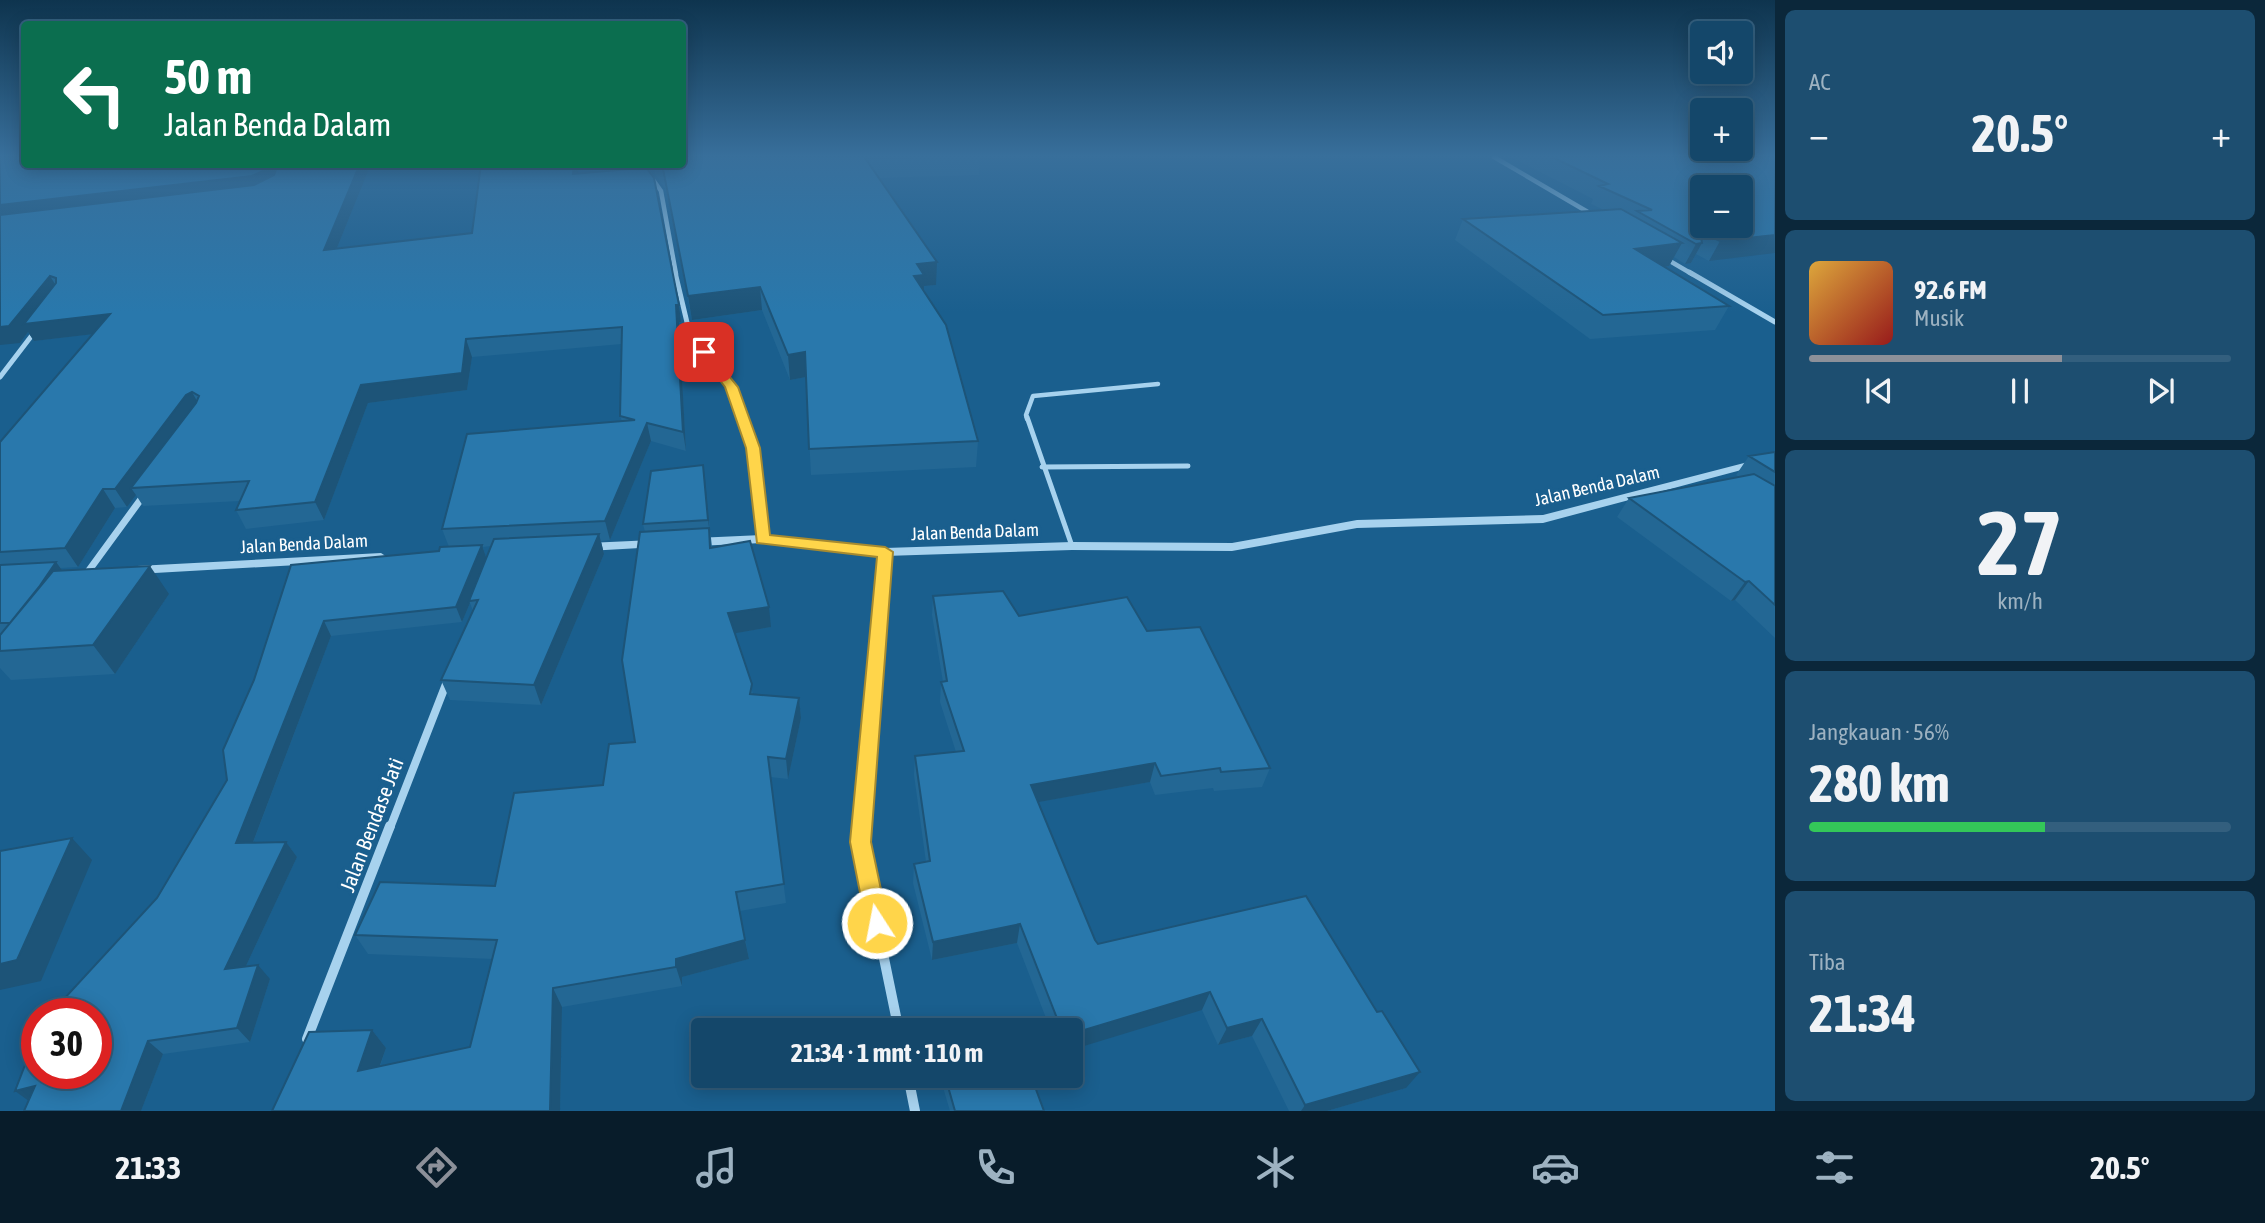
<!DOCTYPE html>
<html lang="id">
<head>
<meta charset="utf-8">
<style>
  body { margin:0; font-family:"Asap Condensed",sans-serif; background:#1d4e70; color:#f1f3f6; height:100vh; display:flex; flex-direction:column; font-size:26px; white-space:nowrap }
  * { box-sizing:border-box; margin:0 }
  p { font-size:23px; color:#9db2c1 }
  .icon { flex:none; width:38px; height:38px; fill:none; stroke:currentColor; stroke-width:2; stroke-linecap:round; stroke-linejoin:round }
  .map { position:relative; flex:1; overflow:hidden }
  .sheet { display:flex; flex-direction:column; gap:10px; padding:10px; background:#0b273a; width:490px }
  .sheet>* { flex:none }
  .top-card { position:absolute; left:21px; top:21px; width:665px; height:147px; border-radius:7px; box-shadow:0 4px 18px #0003,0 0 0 2px #335f7e; background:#0b6e4f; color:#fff; overflow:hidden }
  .controls { position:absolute; left:1690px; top:21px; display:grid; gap:14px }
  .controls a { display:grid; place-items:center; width:63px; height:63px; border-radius:7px; background:#14476a; box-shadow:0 4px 18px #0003,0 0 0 2px #335f7e; font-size:35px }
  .speed { position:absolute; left:21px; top:998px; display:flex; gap:14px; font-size:35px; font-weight:700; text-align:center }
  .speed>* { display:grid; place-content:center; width:91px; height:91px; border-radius:50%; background:#14476a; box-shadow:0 4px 18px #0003,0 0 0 2px #335f7e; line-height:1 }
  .speed .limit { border:10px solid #d22; background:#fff; color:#111 }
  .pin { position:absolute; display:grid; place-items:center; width:60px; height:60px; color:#fff; margin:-30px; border-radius:14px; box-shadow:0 4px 10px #0006 }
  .me { position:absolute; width:77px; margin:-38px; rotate:349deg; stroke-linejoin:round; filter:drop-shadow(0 0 5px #0008) }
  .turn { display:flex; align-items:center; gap:24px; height:147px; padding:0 28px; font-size:32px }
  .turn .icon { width:91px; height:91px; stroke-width:2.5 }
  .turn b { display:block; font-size:49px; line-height:60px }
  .big { font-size:52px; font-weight:700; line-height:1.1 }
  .sheet .card { flex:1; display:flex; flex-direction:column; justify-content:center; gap:10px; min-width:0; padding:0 24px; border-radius:10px; background:#1d4e70 }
  .sheet .dial { align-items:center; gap:0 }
  .dial b { font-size:91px; line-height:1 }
  .song { display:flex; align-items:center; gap:21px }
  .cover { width:84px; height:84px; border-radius:10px; background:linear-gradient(135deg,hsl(40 70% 55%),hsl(0 70% 35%)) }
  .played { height:7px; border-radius:4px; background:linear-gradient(90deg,#8c9099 60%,#335f7e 60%) }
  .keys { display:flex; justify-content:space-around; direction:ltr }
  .heat { display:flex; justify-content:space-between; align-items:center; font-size:38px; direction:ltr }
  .charge { height:10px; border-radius:5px; background:linear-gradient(90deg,#34c759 56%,#335f7e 0) }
  .trip { position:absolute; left:691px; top:1018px; width:392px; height:70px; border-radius:7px; background:#14476a; box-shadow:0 4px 18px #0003,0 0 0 2px #335f7e; font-weight:700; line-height:70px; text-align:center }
  .menu { display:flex; height:112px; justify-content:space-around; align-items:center; background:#081c2a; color:#9db2c1 }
  .menu .icon { width:49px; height:49px }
  .menu .current { color:#8c9099 }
  .menu b { font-size:32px; color:#f1f3f6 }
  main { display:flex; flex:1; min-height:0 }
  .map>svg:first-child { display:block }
</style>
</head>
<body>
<main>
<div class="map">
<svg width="1775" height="1111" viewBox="0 0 1775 1111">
  <rect width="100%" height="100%" fill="#1a5f8e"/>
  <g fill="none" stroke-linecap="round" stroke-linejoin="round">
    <!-- service-far1 -->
    <path stroke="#a7d2ee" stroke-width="4.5" d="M 1027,419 L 1026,415 L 1033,396 L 1158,384"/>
    <!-- service -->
    <path stroke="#a7d2ee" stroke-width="5" d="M 1027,417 L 1072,546
      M 1042,467 L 1188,466"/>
    <!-- minor-far4 -->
    <path stroke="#a7d2ee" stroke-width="4.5" d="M 1494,157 L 1593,215
      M 642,164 L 661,191 L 676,274
      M 1663,257 L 1692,274"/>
    <!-- minor-far3 -->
    <path stroke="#a7d2ee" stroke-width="5" d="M 675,272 L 690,335 L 731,387 L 743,419
      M 1689,272 L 1775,322
      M 0,377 L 36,330"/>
    <!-- minor-far2 -->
    <path stroke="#a7d2ee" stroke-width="7" d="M 742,417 L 753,448 L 762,539
      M 87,573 L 144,495
      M 881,601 L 885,552"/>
    <!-- minor-far1 -->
    <path stroke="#a7d2ee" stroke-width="8" d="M 390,828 L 448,679
      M 861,828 L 881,599"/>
    <!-- minor -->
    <path stroke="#a7d2ee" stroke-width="10" d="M 861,826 L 860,842 L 899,1031
      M 307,1039 L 390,826
      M 908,1076 L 915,1111"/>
    <!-- tertiary -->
    <path fill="#a7d2ee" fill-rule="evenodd" d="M 1775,455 L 1775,461 L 1543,523 L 1357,528 L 1232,551 L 1072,550 L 885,556 L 762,543 L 696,546 L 690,542 L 696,538 L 762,535 L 885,548 L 1072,542 L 1232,543 L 1357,520 L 1543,515 Z
      M 653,540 L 659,544 L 657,547 L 588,551 L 582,547 L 588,543 Z
      M 381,553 L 387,557 L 385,560 L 137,574 L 131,570 L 137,566 Z"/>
  </g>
  <!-- wall -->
  <path fill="#236794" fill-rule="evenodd" d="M 0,157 L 378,168 L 369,169 L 337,248 L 472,233 L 578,174 L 679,305 L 681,322 L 679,322 L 686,451 L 651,441 L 610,540 L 601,541 L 604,554 L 541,705 L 450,700 L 441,680 L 473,611 L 470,603 L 462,622 L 331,636 L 253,843 L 286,842 L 297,857 L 246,966 L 270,979 L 250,1042 L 163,1054 L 141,1111 L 24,1111 L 157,898 L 227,780 L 254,680 L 291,565 L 439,551 L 449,547 L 442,529 L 622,421 L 620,416 L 622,344 L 472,357 L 467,390 L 368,403 L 324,520 L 246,529 L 236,510 L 240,501 L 143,506 L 136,495 L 127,507 L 115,508 L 78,567 L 61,568 L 62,571 L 169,594 L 115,674 L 11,680 L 0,668 L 0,442 L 93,334 L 34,341 L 28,332 L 20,343 ZM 491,546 L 486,558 L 483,547 Z
    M 682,157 L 980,157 L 979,175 L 879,178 L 936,285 L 924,286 L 924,291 L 978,441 L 976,467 L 811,475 L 806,377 L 790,380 L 762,310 L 692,320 L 666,190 L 655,174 L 654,164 L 682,164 Z
    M 1511,157 L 1775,157 L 1709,261 L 1696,254 L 1691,263 L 1685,264 L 1674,257 L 1669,266 L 1664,266 L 1729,306 L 1715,330 L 1590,339 L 1455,240 L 1463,219 L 1604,210 L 1591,204 L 1593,199 Z
    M 1775,452 L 1775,638 L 1735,600 L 1731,601 L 1617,517 L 1629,498 L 1740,477 L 1736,475 L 1749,456 Z
    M 703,465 L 712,547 L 771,627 L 735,633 L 753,694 L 799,698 L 801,718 L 788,779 L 770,777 L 786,903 L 740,911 L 749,959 L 682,977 L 682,986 L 562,1007 L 560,1111 L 272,1111 L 372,1030 L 386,1048 L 380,1067 L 470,1047 L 493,959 L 368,954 L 355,935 L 495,886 L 603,785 L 635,742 L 645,532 L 643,524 Z
    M 933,596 L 1019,616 L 1147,631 L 1270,768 L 1262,787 L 1214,791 L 1213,788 L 1155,795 L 1150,782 L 1038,802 L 1095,940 L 1098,944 L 1306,896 L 1406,1088 L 1327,1111 L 1289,1111 L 1252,1036 L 1218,1045 L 1202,1010 L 1071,1031 L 1051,1031 L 1017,943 L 932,960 L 913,883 L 914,864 L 926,862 L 914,775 L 915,756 L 956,752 L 940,702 L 941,682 L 943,682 L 932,615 Z
    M 943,1076 L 1031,1076 L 1044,1111 L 950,1111 L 942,1084 Z"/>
  <!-- shaded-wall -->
  <path fill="#1d5478" d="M 268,164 L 281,164 L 271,184 L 0,221 L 0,205 Z
    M 360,164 L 378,164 L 378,168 L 369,169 L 330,265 L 324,250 Z
    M 574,164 L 579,164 L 576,189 L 573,174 Z
    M 1775,235 L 1775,253 L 1709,261 L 1720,241 Z
    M 1682,243 L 1669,266 L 1624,271 L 1635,249 Z
    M 1702,243 L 1691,263 L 1685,264 L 1696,244 Z
    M 937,262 L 936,285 L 924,286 L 924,298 L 914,276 L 917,264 Z
    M 50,276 L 60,292 L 110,314 L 120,331 L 34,341 L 28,332 L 20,343 L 0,345 L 0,327 Z
    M 760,287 L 762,310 L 692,320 L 688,296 Z
    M 676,305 L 679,305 L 681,322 L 679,322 L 686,451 L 683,432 Z
    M 466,339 L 472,357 L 467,390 L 368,403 L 324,520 L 315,502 L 361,385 Z
    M 805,352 L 806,377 L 790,380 L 788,355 Z
    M 192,392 L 202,410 L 131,488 L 136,495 L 127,507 L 115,489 L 186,395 Z
    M 647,423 L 651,441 L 610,540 L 605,521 Z
    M 703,465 L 705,479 L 710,535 L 708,520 Z
    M 103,489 L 115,508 L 78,567 L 65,548 Z
    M 599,534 L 604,554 L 541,705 L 534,685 Z
    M 482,545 L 487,560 L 469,601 L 470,603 L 462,622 L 456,607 Z
    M 56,562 L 70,581 L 17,623 Z
    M 150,566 L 169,594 L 115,674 L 93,645 Z
    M 1749,581 L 1735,600 L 1731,601 L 1745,582 Z
    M 769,607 L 771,627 L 731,634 L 728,613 Z
    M 324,621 L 331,636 L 247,858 L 236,843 Z
    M 799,698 L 801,718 L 788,779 L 786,759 Z
    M 1155,763 L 1150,782 L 1028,804 L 1031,785 Z
    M 72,838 L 92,860 L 41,981 L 0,990 L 0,964 Z
    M 286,842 L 297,857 L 238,983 L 225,969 Z
    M 1020,924 L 1017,943 L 932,960 L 933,942 Z
    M 745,940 L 749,959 L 682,977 L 682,986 L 676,967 L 676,959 Z
    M 258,965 L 270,979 L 250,1042 L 237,1028 Z
    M 553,988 L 562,1007 L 560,1111 L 550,1111 Z
    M 1210,992 L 1202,1010 L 1071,1050 L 1071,1034 Z
    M 1262,1019 L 1252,1036 L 1218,1045 L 1227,1028 Z
    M 372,1030 L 386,1048 L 372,1088 L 358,1071 Z
    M 148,1041 L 163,1054 L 141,1111 L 121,1111 Z
    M 1420,1072 L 1406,1088 L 1327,1111 L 1301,1111 L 1305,1105 Z
    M 35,1086 L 33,1104 L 15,1091 Z"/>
  <!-- building -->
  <path fill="#2978ac" stroke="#1d5478" stroke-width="2" fill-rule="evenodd" d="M 0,157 L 24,157 L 24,164 L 268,164 L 265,170 L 252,176 L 0,205 Z
    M 682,157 L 919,157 L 865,158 L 937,262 L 917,264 L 924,275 L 914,276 L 946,325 L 978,441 L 809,449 L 805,352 L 788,355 L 760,287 L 688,296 L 663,169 L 659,164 L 682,164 Z
    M 1552,157 L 1775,157 L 1775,235 L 1720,241 L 1700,232 L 1702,243 L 1696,244 L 1637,211 L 1652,210 L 1599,186 L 1608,184 ZM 1703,187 L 1741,187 L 1741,226 L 1703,226 Z
    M 278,164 L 360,164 L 324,250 L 472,233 L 481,164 L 574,164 L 573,174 L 641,168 L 645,166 L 654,178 L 679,305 L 676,305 L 683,432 L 647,423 L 605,521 L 442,529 L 467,434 L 635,420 L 620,416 L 622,327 L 466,339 L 462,373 L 361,385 L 315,502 L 236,510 L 249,481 L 131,488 L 196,403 L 199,396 L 192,392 L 186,395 L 115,489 L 103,489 L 65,548 L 0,552 L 0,442 L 110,314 L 24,324 L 56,283 L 56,278 L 50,276 L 9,326 L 0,327 L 0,215 L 254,185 L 274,175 Z
    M 1621,209 L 1682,243 L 1635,249 L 1729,306 L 1603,315 L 1463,219 Z
    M 1775,452 L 1775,472 L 1749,456 Z
    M 703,465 L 708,520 L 643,524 L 651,471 Z
    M 1754,474 L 1775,486 L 1775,605 L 1749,581 L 1745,582 L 1629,498 Z
    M 709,528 L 710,548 L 750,541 L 769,607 L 728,613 L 752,684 L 750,694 L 799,698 L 786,759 L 768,757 L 784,884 L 736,892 L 745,940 L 676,959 L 676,967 L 553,988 L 550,1111 L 272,1111 L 309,1032 L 372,1030 L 358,1071 L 470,1047 L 497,940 L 355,935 L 380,882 L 495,886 L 514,793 L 603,785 L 609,744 L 635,742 L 622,660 L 640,532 Z
    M 599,534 L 534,685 L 441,680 L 478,600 L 469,601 L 494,539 Z
    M 482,545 L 456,607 L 324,621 L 236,843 L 286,842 L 225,969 L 258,965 L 237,1028 L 148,1041 L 121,1111 L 24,1111 L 35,1086 L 15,1091 L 37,1034 L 37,1073 L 96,1073 L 96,1013 L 51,1013 L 157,898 L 227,780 L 223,750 L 254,680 L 291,565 L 439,551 L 440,547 Z
    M 56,562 L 39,587 L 10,623 L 0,623 L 0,565 Z
    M 150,566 L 93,645 L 0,651 L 0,635 L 53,571 Z
    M 1003,591 L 1019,616 L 1127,597 L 1147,631 L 1200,627 L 1270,768 L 1221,772 L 1220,768 L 1161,776 L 1155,763 L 1031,785 L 1095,940 L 1098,944 L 1306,896 L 1377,1012 L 1382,1011 L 1420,1072 L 1305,1105 L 1262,1019 L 1227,1028 L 1210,992 L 1071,1034 L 1071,1031 L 1062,1031 L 1020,924 L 933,942 L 914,864 L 930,861 L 915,756 L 964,751 L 941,682 L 947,681 L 933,596 Z
    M 72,838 L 17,960 L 0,964 L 0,851 Z
    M 945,1076 L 1031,1076 L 1044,1111 L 955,1111 Z"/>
  <!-- sky -->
  <linearGradient id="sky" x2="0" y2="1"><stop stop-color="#0e344e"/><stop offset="0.5" stop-color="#386f9b"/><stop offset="1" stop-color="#386f9b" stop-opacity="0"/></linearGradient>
  <rect width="1775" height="312" fill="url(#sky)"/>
  <!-- route -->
  <path fill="#ffd54a" stroke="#a68a30" stroke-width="2" d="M 704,348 L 708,350 L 738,387 L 760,448 L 770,535 L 885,547 L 893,552 L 871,842 L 888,923 L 885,930 L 877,933 L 869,930 L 866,923 L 850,842 L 877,557 L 757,543 L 746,448 L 725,387 L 698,352 Z"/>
  <g text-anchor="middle" stroke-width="7" stroke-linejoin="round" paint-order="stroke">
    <!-- street labels -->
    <g font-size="18" fill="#fff" stroke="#1a5f8e">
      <text transform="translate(1597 486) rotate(-13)" y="6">Jalan Benda Dalam</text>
      <text transform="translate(975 532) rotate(-2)" y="6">Jalan Benda Dalam</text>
      <text transform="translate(304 544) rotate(-3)" y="6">Jalan Benda Dalam</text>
    </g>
    <!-- near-street labels -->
    <g font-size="21" fill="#fff" stroke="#1a5f8e">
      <text transform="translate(372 825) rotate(-69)" y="7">Jalan Bendase Jati</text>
    </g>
  </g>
</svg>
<div class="controls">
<a><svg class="icon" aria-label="sound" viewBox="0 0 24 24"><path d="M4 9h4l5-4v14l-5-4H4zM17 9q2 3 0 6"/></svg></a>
<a>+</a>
<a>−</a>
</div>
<div class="speed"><div class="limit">30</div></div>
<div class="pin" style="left:704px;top:352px;background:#d93025"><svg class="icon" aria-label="arrive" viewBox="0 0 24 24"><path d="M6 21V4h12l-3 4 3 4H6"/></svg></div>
<svg class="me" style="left:877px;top:923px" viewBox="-20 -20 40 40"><circle r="17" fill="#ffd54a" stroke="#fff" stroke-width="3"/><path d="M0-11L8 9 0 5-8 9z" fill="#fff"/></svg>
<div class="trip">21:34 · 1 mnt · 110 m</div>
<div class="top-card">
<div class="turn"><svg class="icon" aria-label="left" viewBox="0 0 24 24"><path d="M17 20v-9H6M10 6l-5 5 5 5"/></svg><div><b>50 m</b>Jalan Benda Dalam</div></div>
</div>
</div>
<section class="sheet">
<div class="card"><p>AC</p>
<div class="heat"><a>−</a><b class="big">20.5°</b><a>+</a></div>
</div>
<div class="card">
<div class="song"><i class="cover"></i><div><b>92.6 FM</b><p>Musik</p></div></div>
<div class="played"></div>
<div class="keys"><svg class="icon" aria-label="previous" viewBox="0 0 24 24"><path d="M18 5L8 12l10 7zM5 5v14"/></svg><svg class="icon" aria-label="pause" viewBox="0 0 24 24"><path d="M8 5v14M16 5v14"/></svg><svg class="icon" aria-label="next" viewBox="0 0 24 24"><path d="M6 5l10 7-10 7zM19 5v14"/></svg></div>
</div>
<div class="card dial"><b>27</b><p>km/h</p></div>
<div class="card"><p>Jangkauan · 56%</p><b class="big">280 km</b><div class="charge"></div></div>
<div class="card"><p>Tiba</p><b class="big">21:34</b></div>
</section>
</main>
<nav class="menu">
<b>21:33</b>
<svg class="icon current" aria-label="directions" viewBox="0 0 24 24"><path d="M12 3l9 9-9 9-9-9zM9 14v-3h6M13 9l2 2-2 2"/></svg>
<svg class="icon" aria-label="music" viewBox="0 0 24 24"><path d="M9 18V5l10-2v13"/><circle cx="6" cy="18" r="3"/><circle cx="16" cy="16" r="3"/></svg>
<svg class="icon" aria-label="phone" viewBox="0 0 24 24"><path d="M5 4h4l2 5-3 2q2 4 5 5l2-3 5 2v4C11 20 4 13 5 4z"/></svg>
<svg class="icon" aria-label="climate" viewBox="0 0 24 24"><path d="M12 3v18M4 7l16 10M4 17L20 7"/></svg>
<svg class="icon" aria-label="car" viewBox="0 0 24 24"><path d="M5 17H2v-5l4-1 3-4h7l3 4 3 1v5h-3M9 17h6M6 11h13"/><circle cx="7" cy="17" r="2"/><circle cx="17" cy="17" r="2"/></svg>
<svg class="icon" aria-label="filters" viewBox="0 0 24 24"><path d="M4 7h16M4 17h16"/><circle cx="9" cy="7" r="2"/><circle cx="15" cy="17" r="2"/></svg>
<b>20.5°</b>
</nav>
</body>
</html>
